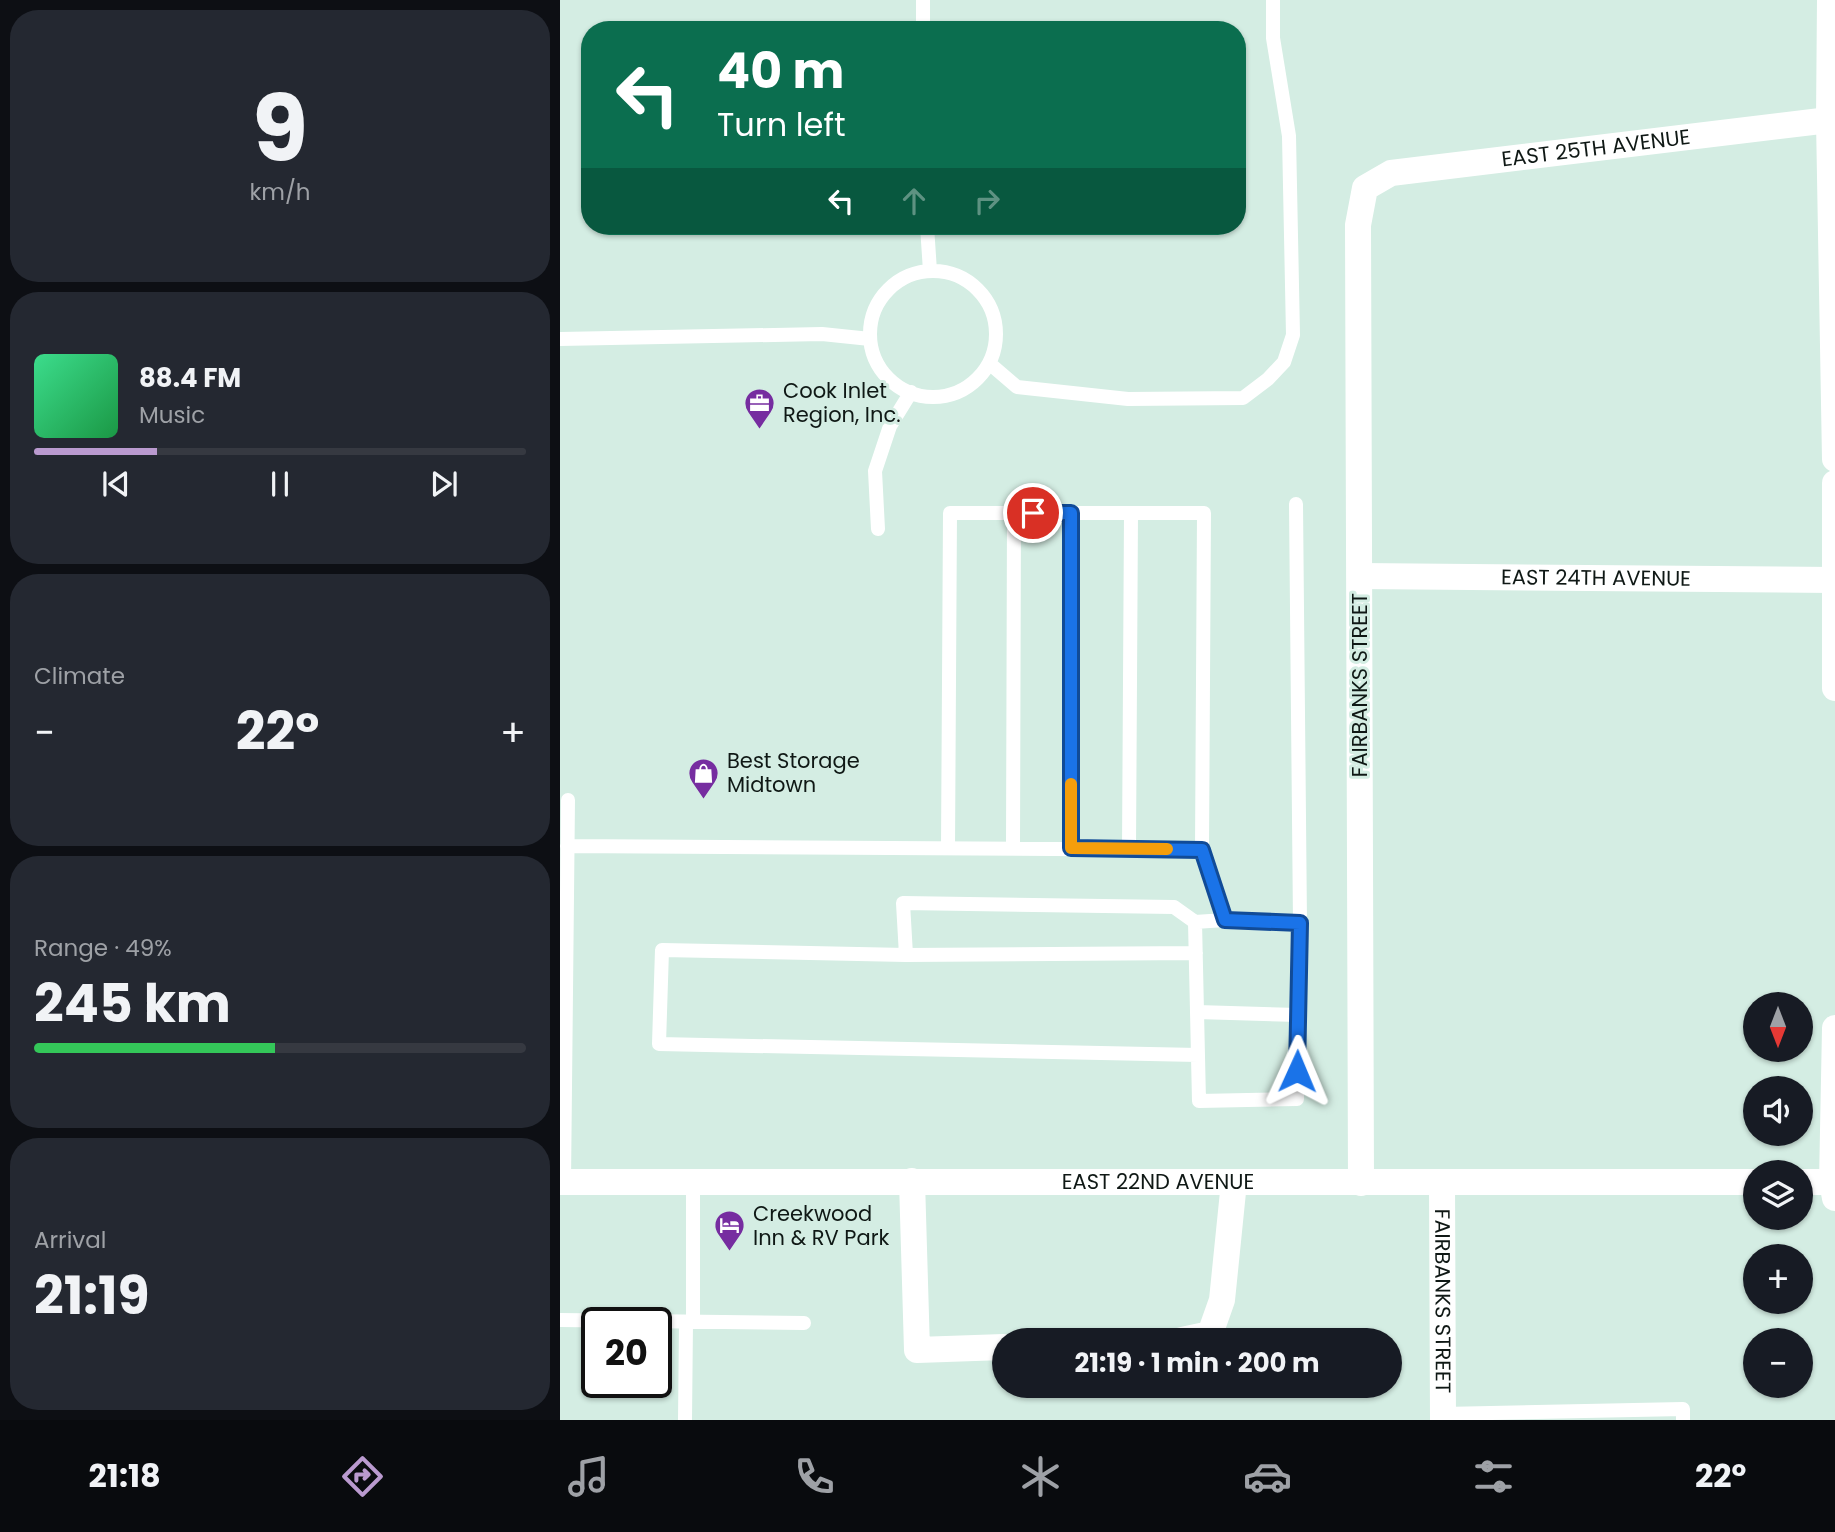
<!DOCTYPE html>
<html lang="en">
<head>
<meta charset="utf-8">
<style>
  body { margin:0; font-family:Poppins,sans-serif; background:#242831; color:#f1f3f6; height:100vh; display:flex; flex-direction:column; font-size:26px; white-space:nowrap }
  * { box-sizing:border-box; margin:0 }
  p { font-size:23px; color:#9ea1a6 }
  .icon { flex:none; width:38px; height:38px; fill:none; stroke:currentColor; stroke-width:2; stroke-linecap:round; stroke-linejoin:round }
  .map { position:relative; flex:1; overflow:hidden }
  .drawer { display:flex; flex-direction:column; gap:10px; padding:10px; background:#0d0f14; width:560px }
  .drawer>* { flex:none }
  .top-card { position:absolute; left:21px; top:21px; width:665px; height:214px; border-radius:28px; box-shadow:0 2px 5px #0004; background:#0b6e4f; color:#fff; overflow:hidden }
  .needle { width:46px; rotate:180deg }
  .tools { position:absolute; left:1183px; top:992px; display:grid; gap:14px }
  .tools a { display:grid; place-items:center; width:70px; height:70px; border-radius:50%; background:#171b24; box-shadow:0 2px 5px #0004; font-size:35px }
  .speed { position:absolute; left:21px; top:1307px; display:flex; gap:14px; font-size:35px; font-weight:700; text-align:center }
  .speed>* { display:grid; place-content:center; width:91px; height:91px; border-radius:50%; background:#171b24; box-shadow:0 2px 5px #0004; line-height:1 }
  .speed .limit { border:4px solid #111; border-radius:10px; background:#fff; color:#111 }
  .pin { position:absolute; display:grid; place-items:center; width:60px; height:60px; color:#fff; margin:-30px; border:4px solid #fff; border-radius:50%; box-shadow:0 2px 7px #0007 }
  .me { position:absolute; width:77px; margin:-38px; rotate:1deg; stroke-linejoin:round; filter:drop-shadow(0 0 5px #0008) }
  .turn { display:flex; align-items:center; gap:24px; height:147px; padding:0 21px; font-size:32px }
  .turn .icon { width:91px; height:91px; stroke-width:2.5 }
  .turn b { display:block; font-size:49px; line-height:60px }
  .lanes { display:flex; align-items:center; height:66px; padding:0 21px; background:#0003; justify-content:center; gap:35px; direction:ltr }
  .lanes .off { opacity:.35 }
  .big { font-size:52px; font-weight:700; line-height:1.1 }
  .drawer .tile { flex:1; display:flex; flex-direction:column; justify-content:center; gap:10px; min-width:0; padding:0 24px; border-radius:28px; background:#242831 }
  .drawer .dial { align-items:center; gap:0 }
  .dial b { font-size:91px; line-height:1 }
  .song { display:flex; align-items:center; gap:21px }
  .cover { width:84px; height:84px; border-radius:10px; background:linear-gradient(135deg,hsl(150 70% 55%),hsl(140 70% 35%)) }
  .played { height:7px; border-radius:4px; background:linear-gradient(90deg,#ba9acf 25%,#363941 25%) }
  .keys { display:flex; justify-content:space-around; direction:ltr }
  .heat { display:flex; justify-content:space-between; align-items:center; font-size:38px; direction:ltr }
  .charge { height:10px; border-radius:5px; background:linear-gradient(90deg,#34c759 49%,#363941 0) }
  .trip { position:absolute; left:432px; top:1328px; width:410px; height:70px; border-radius:35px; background:#171b24; box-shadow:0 2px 5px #0004; font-weight:700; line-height:70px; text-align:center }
  .dock { display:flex; height:112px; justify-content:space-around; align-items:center; background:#090b0e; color:#9ea1a6 }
  .dock .icon { width:49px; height:49px }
  .dock .active { color:#ba9acf }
  .dock b { font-size:32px; color:#f1f3f6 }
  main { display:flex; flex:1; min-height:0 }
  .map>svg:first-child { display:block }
</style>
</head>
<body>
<main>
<section class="drawer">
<div class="tile dial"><b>9</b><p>km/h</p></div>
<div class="tile">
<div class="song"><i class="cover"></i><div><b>88.4 FM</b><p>Music</p></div></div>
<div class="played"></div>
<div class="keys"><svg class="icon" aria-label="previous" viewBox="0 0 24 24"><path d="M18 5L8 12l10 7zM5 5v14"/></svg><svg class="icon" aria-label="pause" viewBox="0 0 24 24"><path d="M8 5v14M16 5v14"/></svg><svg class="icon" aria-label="next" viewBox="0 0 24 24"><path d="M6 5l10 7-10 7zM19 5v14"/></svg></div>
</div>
<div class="tile"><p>Climate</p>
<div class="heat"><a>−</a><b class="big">22°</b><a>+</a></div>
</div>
<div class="tile"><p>Range · 49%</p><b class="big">245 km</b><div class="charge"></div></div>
<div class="tile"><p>Arrival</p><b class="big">21:19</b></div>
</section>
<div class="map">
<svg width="1275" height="1420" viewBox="0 0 1275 1420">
  <rect width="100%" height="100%" fill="#d4ede3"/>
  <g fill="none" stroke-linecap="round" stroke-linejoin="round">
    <!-- service -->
    <path stroke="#fff" stroke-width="14" d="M 363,0 L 363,30
      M 367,226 L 370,271
      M310 334a63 63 0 1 1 126 0a63 63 0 1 1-126 0Z
      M 0,339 L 262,334 L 310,339
      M 429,363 L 457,387 L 568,399 L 683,398 L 708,379 L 724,362 L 733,335 L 729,136 L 713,38 L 713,0
      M 736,504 L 740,923
      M 511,513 L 511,848
      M 318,529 L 315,471 L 330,426 L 351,392
      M 7,846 L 642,850 L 644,513 L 390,513 L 388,848
      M 453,848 L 454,513
      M 569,849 L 571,513
      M 642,850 L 665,920 L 740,923 L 737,1099 L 639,1101 L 635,922 L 665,920
      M 636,953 L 346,955 L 102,950 L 99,1044 L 638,1055
      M 346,955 L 343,903 L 614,907 L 635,922
      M 637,1012 L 738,1015
      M 4,1182 L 8,800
      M 0,1320 L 244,1323
      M 133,1322 L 133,1182
      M 883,1414 L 1123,1409 L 1123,1420
      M 125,1420 L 126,1322"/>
    <!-- minor -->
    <g stroke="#fff" stroke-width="26">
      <path d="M 1270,0 L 1269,120 L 1275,459"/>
      <path d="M 1275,483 L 1275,688"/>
      <path id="s1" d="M 800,576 L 1274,580"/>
      <path d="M 1275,1028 L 1272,1182 L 1275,1198"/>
      <path d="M 352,1181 L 357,1350 L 444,1347"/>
      <path id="s2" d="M 0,1182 L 1195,1182"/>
      <path id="s3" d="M 882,1182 L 883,1420"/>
      <path d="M 1241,1182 L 1272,1182"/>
      <path id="s4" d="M 801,1183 L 798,225 L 805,188 L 831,173 L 1269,120"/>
      <path d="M 622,1340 L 650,1334 L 662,1300 L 674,1182"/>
    </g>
  </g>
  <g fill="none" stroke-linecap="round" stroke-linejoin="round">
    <defs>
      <path id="route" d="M 473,513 L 511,513 L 511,848 L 642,850 L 665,920 L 740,923 L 737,1071"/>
    </defs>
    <!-- route casing -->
    <use href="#route" stroke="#114b97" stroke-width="18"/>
    <!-- route -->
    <use href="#route" stroke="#1a73e8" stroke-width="12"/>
    <!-- slow -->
    <path stroke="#f59e0b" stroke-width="12" d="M 511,784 L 511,848 L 607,849"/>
  </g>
  <!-- icons -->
  <defs>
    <symbol id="office-pin" viewBox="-11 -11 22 30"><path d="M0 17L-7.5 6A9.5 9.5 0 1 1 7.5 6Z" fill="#762da0" stroke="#d4ede3"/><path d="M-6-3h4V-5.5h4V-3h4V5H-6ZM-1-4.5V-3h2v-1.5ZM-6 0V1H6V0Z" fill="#fff"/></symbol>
    <symbol id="shop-pin" viewBox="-11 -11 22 30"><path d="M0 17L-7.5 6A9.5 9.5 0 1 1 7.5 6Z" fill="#762da0" stroke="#d4ede3"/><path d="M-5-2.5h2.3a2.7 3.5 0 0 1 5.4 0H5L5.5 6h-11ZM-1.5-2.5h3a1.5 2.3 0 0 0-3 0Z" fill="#fff"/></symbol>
    <symbol id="hotel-pin" viewBox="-11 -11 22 30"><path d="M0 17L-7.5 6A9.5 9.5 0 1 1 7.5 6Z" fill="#762da0" stroke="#d4ede3"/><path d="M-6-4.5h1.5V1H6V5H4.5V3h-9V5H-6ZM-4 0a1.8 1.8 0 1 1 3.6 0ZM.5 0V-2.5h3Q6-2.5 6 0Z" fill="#fff"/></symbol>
  </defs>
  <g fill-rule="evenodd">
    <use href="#office-pin" x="182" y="386" width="35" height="47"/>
    <use href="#shop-pin" x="126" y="756" width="35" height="47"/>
    <use href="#hotel-pin" x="152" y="1208" width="35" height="47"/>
  </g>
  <g text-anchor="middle" stroke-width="6" stroke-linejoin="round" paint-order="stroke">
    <!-- street labels -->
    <g font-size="21" fill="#0f1815" stroke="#d4ede3">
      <text dy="7" stroke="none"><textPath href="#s4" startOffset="1232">EAST 25TH AVENUE</textPath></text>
      <text dy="7" stroke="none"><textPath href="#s1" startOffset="236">EAST 24TH AVENUE</textPath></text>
      <text transform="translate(800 685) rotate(-90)" y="7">FAIRBANKS STREET</text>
      <text dy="7" stroke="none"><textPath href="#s2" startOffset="598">EAST 22ND AVENUE</textPath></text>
      <text dy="7" stroke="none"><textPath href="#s3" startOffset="119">FAIRBANKS STREET</textPath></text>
    </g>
    <!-- poi labels -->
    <g font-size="21" fill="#0f1815" stroke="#d4ede3" text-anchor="start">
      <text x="223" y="398">Cook Inlet<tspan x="223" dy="24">Region, Inc.</tspan></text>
      <text x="167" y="768">Best Storage<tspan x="167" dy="24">Midtown</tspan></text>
      <text x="193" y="1221">Creekwood<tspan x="193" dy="24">Inn &amp; RV Park</tspan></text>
    </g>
  </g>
</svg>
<div class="tools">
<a><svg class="needle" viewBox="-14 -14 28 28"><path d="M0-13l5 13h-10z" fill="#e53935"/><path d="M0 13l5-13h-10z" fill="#9ea1a6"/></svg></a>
<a><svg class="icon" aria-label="sound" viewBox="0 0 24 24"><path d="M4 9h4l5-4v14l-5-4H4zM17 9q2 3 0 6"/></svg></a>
<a><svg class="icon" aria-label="layers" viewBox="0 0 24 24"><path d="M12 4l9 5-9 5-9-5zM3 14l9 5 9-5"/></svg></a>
<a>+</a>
<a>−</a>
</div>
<div class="speed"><div class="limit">20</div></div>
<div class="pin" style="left:473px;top:513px;background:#d93025"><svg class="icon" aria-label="arrive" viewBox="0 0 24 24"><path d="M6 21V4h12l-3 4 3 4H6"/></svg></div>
<svg class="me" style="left:737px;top:1071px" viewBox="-20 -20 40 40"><path d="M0-17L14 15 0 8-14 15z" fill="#1a73e8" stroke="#fff" stroke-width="4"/></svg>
<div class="trip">21:19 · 1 min · 200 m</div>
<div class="top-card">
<div class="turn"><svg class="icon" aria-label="left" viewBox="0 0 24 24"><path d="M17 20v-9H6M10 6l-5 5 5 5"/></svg><div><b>40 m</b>Turn left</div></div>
<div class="lanes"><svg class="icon" aria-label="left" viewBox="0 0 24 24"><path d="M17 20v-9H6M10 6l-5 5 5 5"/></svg><svg class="icon off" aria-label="ahead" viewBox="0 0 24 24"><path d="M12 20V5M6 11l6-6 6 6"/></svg><svg class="icon off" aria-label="right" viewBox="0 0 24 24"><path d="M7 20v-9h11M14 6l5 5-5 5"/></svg></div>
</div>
</div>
</main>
<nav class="dock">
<b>21:18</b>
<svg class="icon active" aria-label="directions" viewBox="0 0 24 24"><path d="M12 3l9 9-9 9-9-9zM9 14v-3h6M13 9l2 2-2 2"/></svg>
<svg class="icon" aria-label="music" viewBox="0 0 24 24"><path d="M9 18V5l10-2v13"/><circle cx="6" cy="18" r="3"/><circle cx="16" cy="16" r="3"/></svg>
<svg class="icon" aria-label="phone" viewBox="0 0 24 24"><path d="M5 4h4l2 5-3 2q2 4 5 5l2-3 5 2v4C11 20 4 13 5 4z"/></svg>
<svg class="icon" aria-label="climate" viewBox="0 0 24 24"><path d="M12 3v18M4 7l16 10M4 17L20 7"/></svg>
<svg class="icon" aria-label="car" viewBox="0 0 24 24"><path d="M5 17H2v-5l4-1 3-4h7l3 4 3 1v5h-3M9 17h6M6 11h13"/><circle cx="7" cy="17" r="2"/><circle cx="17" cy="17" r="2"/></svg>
<svg class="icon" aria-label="filters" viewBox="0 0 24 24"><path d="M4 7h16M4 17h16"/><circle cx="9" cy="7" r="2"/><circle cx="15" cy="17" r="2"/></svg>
<b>22°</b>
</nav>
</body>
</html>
